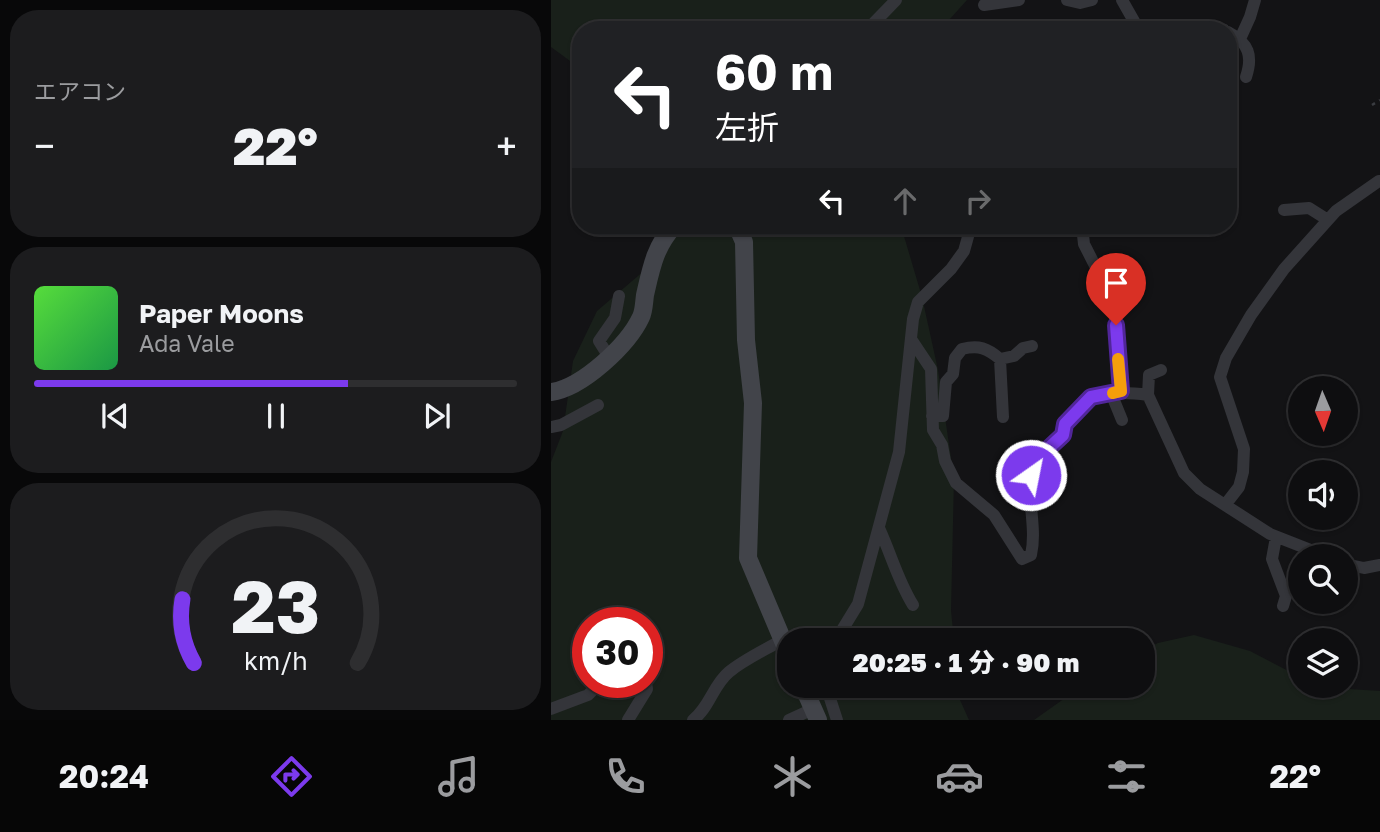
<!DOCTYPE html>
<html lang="ja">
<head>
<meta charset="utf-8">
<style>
  body { margin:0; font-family:"Golos Text","Noto Sans JP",sans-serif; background:#1c1c1e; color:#f1f3f6; height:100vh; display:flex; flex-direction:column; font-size:26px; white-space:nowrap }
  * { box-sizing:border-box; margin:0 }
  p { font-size:23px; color:#9b9c9f }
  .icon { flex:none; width:38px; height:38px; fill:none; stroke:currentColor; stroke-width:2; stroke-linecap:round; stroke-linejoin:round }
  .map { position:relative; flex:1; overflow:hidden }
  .details { display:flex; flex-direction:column; gap:10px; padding:10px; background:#080809; width:551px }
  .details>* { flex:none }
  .top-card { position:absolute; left:21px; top:21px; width:665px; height:214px; border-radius:28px; box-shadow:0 2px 5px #0004,0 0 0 2px #2e2e30; background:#202124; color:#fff; overflow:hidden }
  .needle { width:46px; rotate:178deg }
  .tools { position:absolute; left:737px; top:376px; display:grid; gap:14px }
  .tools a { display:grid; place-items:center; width:70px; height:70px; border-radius:50%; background:#0e0e10; box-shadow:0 2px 5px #0004,0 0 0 2px #2e2e30; font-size:35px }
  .speed { position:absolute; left:21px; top:607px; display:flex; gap:14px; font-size:35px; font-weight:700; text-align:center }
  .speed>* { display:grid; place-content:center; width:91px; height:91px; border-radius:50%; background:#0e0e10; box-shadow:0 2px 5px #0004,0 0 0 2px #2e2e30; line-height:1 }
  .speed .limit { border:10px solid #d22; background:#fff; color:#111 }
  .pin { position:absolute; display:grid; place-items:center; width:60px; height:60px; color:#fff; margin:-72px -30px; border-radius:50% 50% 50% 0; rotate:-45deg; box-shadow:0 0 7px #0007 }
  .pin .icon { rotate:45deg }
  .me { position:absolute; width:77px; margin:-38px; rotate:33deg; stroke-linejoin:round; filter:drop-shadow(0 0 5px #0008) }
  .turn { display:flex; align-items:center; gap:24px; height:147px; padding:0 28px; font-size:32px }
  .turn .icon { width:91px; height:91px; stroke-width:2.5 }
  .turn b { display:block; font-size:49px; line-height:60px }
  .lanes { display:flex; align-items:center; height:66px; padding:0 28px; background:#0003; justify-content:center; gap:35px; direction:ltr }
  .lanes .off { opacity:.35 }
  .big { font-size:52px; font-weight:800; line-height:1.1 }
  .details .card { flex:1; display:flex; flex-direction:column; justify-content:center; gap:10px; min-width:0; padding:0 24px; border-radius:28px; background:#1c1c1e }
  .details .dial { align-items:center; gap:0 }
  .dial svg { height:182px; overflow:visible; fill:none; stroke:#2e2e30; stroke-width:7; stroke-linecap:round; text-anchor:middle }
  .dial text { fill:#f1f3f6; stroke:none }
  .song { display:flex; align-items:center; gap:21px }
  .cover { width:84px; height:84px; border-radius:10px; background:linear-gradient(135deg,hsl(110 70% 55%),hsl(140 70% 35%)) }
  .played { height:7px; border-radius:4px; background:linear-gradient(90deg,#7c3aed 65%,#2e2e30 65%) }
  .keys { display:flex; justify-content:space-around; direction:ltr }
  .heat { display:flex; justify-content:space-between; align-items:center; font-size:38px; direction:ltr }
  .trip { position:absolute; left:226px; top:628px; width:378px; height:70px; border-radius:28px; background:#0e0e10; box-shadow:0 2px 5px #0004,0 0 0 2px #2e2e30; font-weight:800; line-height:70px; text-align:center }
  .menu { display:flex; height:112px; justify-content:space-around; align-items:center; background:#060606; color:#9b9c9f }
  .menu .icon { width:49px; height:49px }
  .menu .on { color:#7c3aed }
  .menu b { font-size:32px; color:#f1f3f6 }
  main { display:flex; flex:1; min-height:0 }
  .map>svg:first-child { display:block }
</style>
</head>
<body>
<main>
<section class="details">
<div class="card"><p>エアコン</p>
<div class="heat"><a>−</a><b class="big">22°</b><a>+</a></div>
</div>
<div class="card">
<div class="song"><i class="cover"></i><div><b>Paper Moons</b><p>Ada Vale</p></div></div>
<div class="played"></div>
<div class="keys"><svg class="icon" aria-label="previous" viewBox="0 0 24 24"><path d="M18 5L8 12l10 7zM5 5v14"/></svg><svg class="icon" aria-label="pause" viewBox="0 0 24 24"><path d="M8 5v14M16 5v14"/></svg><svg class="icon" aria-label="next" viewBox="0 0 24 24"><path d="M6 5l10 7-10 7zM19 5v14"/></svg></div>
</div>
<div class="card dial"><svg viewBox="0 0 100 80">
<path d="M14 69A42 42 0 1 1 86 69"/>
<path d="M14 69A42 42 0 0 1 9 41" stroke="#7c3aed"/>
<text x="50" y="56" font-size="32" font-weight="700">23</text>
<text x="50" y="72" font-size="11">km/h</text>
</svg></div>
</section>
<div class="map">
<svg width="829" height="720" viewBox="0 0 829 720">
  <rect width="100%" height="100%" fill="#131315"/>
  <!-- green -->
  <path fill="#19201a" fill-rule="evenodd" d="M 0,0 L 416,0 L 389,30 L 30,30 L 30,69 L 0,47 Z
    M 111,226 L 350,226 L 371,297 L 387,370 L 403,478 L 400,611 L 403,640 L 238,640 L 238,686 L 408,686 L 409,700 L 418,720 L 0,720 L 0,462 L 12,431 L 22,361 L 46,311 L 94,270 L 106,249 ZM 37,623 L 96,623 L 96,682 L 37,682 Z
    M 643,635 L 699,651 L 749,677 L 749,686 L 829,691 L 829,720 L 483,720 L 531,686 L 592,686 L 592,651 L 607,643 Z"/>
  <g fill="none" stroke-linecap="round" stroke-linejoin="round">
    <!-- path -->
    <path stroke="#3a3c41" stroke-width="2.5" stroke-dasharray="3.5 5" stroke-linecap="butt" d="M 821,105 L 829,100"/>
    <!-- street -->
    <path stroke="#34353a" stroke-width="12" d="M 516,0 L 529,3 L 541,0
      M 571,0 L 588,30
      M 433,5 L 468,0
      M 316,30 L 345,0
      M 640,30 L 652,26 L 673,30
      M 677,32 C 698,43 702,56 695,77
      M 689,39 L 699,17 L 704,0
      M 733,210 L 758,208 L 777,220
      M 531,226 L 533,244 L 563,303 L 570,391
      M 360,339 L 380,369 L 382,430 L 391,445 L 394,461 L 405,483 L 443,515 L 471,559 L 480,555 C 486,528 476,501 480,474 C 483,456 498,450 509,437 C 513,433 512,427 516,422 C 539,392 560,390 597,395 L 598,375 L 610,370
      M 58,357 L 48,341 L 64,318 L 68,296
      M 449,359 L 463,356 L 472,348 L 481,346
      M 560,393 L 571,420
      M 597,395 L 633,473 L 649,489 L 719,534 L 775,556
      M 381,416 L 392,416 L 395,382 L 402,374 L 404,358 L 411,349 C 428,345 436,348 449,359 L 452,417
      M 0,427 L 10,425 L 47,405
      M 674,505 L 688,487 L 692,472 L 693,449 L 669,377 L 675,358 L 700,315 L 733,269 L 785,211 L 828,181
      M 328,528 C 340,554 347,581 362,605
      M 725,537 L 721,559 L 735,596 L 732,606
      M 794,564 L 813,568 L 829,565
      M 285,640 L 307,604 L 348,452 L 362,319 L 367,302 L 400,269 L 413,251 L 420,226
      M 275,686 L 286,720
      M 0,709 L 37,695 L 50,682
      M 77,720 L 96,689 L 95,682
      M 142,720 C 159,707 162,685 178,672 C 194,659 214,650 231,640
      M 238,720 L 262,709"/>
    <!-- secondary -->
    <path stroke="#42444a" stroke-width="18" d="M 186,226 L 193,242 L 195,340 L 202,403 L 197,558 L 238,655
      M 0,392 C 31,388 77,345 90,317 C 93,311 93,302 94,295 C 100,269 104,246 123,226
      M 252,686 L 267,720"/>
  </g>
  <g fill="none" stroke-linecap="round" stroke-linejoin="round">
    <defs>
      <path id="route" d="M 480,475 L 485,460 L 512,435 L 514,424 L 540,397 L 570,391 L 565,325"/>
    </defs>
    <!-- route casing -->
    <use href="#route" stroke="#51269a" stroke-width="18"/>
    <!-- route -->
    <use href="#route" stroke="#7c3aed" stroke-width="12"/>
    <!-- slow -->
    <path stroke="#f59e0b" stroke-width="12" d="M 562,393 L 570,391 L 567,359"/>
  </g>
</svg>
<div class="tools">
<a><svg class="needle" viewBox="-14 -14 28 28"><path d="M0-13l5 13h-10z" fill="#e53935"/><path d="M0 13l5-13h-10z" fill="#9b9c9f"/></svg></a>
<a><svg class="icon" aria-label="sound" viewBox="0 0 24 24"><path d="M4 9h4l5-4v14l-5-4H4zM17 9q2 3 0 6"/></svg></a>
<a><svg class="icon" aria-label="search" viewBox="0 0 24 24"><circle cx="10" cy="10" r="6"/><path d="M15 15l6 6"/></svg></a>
<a><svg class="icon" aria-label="layers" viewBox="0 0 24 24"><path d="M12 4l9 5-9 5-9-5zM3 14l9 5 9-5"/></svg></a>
</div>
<div class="speed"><div class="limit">30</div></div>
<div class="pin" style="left:565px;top:325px;background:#d93025"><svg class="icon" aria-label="arrive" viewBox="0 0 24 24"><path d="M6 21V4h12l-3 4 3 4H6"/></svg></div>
<svg class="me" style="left:480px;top:475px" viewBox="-20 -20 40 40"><circle r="17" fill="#7c3aed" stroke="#fff" stroke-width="3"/><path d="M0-11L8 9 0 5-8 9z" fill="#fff"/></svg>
<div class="trip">20:25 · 1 分 · 90 m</div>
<div class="top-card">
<div class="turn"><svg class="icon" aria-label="left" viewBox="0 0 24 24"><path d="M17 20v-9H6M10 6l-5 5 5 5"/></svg><div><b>60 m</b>左折</div></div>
<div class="lanes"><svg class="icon" aria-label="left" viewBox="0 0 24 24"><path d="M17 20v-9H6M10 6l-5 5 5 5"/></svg><svg class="icon off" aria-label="ahead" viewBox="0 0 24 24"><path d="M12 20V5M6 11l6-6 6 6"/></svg><svg class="icon off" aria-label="right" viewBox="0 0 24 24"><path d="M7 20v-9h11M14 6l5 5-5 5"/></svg></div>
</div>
</div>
</main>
<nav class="menu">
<b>20:24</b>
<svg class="icon on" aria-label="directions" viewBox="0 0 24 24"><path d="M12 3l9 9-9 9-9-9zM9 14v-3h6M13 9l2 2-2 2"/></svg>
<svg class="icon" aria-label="music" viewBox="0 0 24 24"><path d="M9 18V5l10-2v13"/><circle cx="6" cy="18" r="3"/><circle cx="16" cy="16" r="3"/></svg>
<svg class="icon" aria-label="phone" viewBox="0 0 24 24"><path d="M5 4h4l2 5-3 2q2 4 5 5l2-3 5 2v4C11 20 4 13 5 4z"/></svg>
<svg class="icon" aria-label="climate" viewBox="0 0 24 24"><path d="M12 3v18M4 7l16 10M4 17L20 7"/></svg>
<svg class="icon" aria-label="car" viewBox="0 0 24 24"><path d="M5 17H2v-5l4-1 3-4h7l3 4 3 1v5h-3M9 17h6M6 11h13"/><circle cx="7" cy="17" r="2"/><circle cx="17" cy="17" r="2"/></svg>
<svg class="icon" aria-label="filters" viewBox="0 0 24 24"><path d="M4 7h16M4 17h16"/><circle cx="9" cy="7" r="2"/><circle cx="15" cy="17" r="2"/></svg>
<b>22°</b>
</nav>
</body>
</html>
